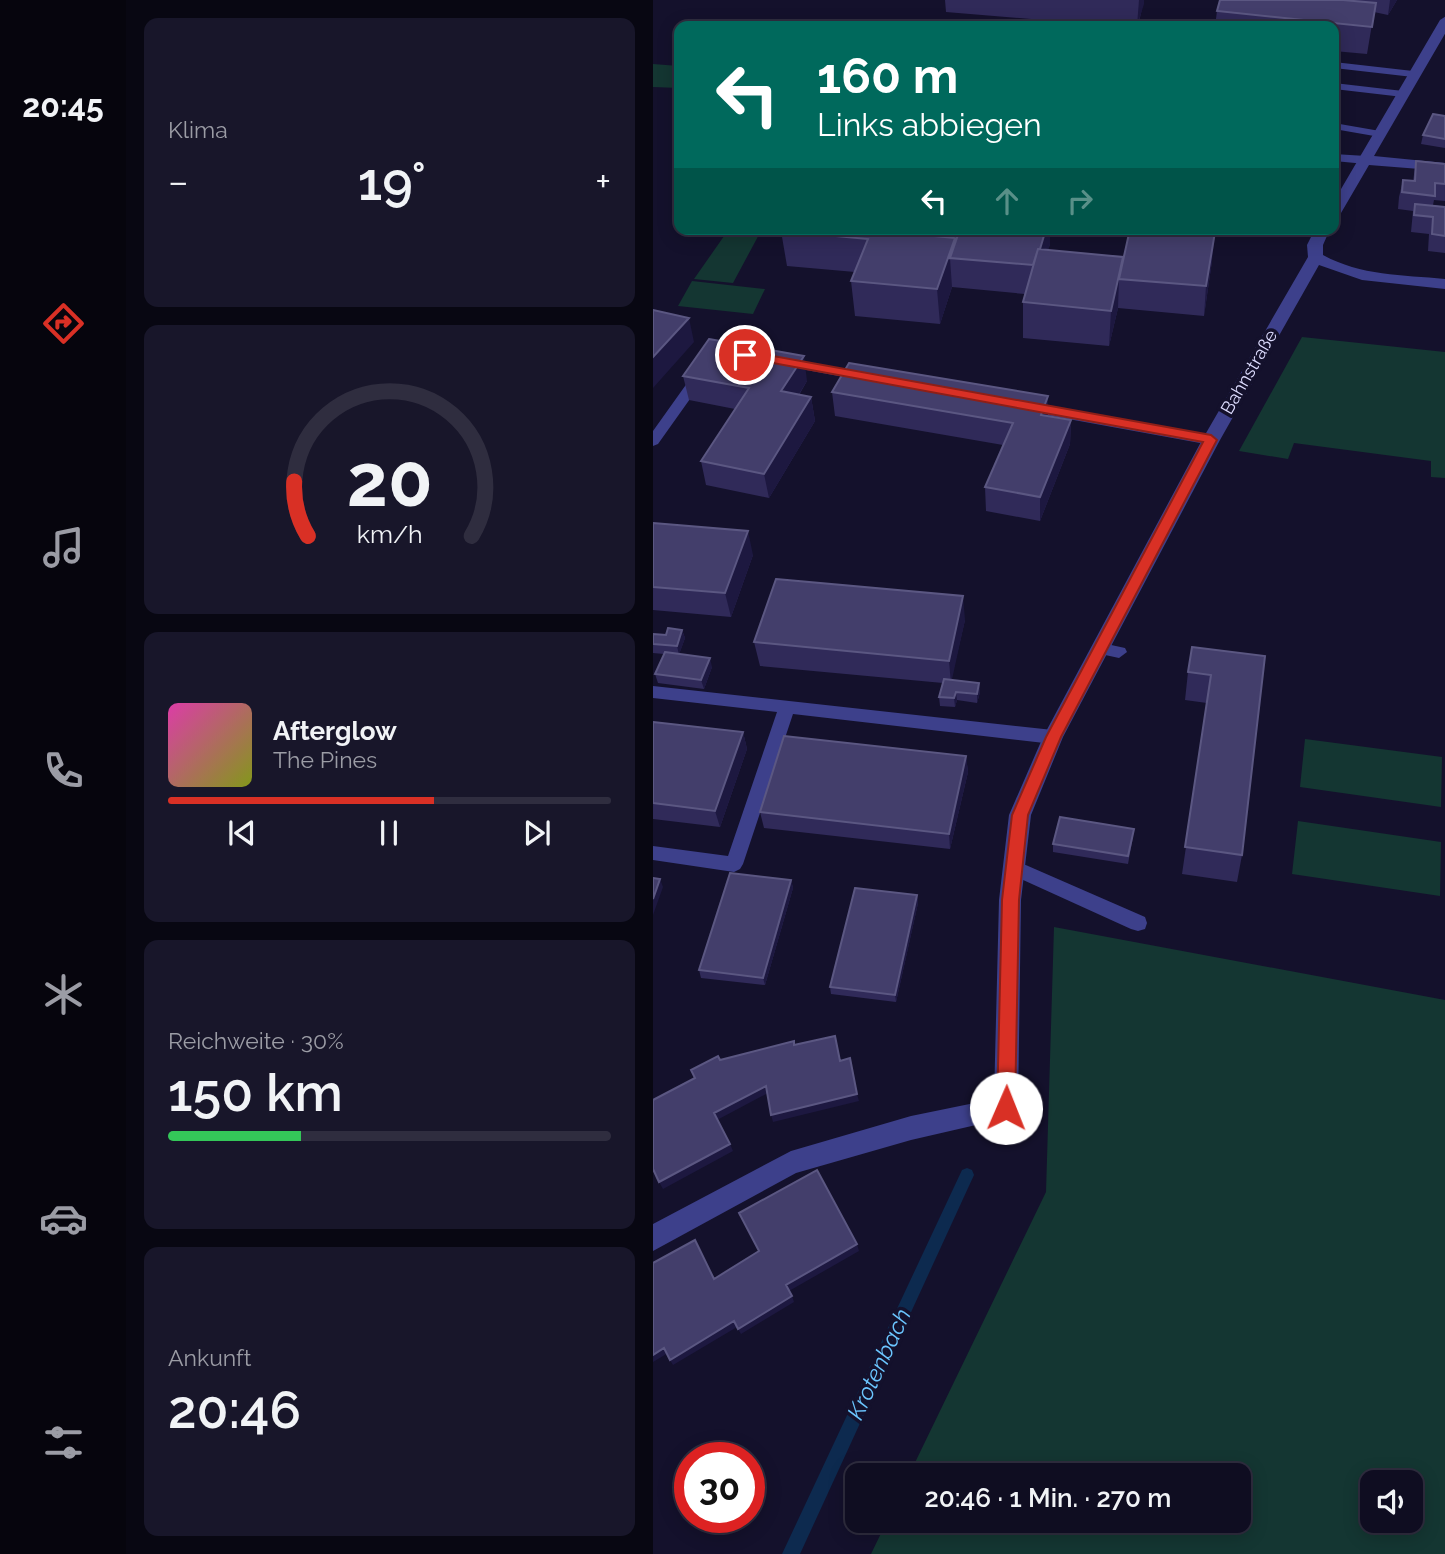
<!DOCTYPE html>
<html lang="de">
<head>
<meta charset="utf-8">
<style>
  body { margin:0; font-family:Raleway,sans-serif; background:#18162a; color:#f1f3f6; height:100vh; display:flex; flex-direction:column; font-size:26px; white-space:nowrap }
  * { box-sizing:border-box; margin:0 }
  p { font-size:23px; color:#9b9ca5 }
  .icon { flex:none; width:38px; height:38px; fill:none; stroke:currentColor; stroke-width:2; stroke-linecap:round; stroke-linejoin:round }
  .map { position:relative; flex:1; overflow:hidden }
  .drawer { display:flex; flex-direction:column; gap:18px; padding:18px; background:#080712; width:527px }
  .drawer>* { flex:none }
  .top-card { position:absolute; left:21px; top:21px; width:665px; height:214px; border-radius:14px; box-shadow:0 4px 18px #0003,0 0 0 2px #2f2d3f; background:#00695c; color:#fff; overflow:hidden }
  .fabs { position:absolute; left:707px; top:1470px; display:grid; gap:14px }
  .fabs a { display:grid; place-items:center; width:63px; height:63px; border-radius:14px; background:#0f0d21; box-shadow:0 4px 18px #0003,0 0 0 2px #2f2d3f; font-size:35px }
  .speed { position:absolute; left:21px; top:1442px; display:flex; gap:14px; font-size:35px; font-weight:700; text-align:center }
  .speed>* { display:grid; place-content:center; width:91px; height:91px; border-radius:50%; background:#0f0d21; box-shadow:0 4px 18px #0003,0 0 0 2px #2f2d3f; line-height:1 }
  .speed .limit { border:10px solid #d22; background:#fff; color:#111 }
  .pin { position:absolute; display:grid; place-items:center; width:60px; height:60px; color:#fff; margin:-30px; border:4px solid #fff; border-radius:50%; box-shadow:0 2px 7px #0007 }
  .me { position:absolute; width:77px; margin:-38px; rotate:1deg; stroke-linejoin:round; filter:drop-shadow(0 0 5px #0008) }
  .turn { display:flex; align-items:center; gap:24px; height:147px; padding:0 28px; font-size:32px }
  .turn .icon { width:91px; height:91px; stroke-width:2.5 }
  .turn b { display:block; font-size:49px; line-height:60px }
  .lanes { display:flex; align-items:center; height:66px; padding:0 28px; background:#0003; justify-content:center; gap:35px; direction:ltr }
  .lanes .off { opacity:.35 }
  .big { font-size:52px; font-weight:600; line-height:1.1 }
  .drawer .card { flex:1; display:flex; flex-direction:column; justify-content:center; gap:10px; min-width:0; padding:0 24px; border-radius:14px; background:#18162a }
  .drawer .dial { align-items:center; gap:0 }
  .dial svg { height:182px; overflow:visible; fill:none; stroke:#2f2d3f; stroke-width:7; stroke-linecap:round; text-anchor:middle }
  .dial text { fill:#f1f3f6; stroke:none }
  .song { display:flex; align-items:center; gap:21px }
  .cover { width:84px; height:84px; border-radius:10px; background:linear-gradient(135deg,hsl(320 70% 55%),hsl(70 70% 35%)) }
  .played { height:7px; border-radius:4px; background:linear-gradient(90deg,#d93025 60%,#2f2d3f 60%) }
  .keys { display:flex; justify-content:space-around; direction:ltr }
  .heat { display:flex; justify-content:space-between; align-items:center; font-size:38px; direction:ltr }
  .charge { height:10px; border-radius:5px; background:linear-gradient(90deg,#34c759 30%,#2f2d3f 0) }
  .trip { position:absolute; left:192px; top:1463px; width:406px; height:70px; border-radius:14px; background:#0f0d21; box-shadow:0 4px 18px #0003,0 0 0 2px #2f2d3f; font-weight:600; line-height:70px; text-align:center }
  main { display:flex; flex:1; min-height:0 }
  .menu { display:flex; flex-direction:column; width:126px; justify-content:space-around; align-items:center; background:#06050d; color:#9b9ca5 }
  .menu .icon { width:49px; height:49px }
  .menu .on { color:#d93025 }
  .menu b { font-size:32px; color:#f1f3f6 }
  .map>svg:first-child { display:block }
</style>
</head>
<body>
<main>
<nav class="menu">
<b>20:45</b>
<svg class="icon on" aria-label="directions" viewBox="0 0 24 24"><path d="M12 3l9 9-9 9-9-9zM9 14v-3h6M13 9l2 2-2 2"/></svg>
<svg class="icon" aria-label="music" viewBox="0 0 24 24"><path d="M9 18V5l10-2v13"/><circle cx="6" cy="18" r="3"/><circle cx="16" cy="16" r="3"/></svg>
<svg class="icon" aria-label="phone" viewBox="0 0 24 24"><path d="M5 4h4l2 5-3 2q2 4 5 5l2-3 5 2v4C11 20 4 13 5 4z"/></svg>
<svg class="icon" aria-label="climate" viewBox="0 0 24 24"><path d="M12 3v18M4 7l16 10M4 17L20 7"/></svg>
<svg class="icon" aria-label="car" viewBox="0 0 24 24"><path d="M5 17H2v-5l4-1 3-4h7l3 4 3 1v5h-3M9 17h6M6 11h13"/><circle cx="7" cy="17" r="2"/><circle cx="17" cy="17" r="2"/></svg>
<svg class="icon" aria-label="filters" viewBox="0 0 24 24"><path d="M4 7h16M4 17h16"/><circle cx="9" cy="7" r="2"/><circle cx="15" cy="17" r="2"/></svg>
</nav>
<section class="drawer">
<div class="card"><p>Klima</p>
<div class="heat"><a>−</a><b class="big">19°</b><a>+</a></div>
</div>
<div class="card dial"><svg viewBox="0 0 100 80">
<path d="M14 69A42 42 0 1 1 86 69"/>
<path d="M14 69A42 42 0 0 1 8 45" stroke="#d93025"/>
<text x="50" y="56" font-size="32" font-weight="700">20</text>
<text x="50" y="72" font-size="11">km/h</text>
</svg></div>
<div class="card">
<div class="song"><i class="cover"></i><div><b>Afterglow</b><p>The Pines</p></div></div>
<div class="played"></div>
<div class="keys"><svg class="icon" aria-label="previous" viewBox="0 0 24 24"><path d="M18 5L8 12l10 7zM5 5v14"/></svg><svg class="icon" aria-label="pause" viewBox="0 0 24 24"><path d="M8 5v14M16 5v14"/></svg><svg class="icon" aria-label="next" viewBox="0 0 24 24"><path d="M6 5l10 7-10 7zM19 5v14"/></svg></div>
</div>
<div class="card"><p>Reichweite · 30%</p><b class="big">150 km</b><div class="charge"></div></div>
<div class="card"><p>Ankunft</p><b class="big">20:46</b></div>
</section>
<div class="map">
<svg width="793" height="1554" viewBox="0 0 793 1554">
  <rect width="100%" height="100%" fill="#14112c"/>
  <!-- green -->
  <path fill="#143632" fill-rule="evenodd" d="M 0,64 L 26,66 L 26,88 L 0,87 Z
    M 76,229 L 109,229 L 80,283 L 41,279 Z
    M 39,281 L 112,289 L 100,314 L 25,306 Z
    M 649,337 L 792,352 L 792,478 L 778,477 L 778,461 L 641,443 L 635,459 L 586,451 Z
    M 652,739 L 789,757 L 788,807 L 647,787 Z
    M 645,821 L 788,842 L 787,896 L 639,874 Z
    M 401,927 L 792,1000 L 792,1554 L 218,1554 L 234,1521 L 586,1521 L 586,1475 L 256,1475 L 393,1192 ZM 719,1482 L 758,1482 L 758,1521 L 719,1521 Z"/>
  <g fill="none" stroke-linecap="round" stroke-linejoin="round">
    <!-- stream -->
    <path fill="#0d2a4f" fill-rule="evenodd" d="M 314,1168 L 319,1170 L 321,1175 L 147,1554 L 129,1554 L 309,1170 Z"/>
    <!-- lane -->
    <path fill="#3d408b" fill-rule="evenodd" d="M 681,62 L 760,71 L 766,74 L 760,77 L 681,68 Z
      M 681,83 L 750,91 L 756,94 L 750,97 L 681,89 Z
      M 681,123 L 727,131 L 733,134 L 727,137 L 681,129 Z
      M 681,154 L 713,156 L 719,160 L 713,164 L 681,161 Z
      M 131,358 L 213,373 L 220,377 L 213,381 L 126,365 L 126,359 Z
      M 47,371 L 54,375 L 5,444 L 0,446 L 0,431 L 42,372 Z
      M 371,403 L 558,435 L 565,440 L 558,445 L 366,410 L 366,404 Z
      M 449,643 L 472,648 L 474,652 L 466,658 L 443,653 L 441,649 L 443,645 Z
      M 0,686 L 400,730 L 409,737 L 400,744 L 140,714 L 90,864 L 87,869 L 81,872 L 0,860 L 0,846 L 75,856 L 124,712 L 0,698 Z
      M 361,860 L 492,917 L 494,923 L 492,929 L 485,931 L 478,929 L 355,873 L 352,868 L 355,863 Z"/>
    <!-- street -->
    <path fill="#3d408b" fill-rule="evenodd" d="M 793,16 L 793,32 L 721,156 L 793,163 L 793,171 L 716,165 L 688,213 L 681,217 L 681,201 L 787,20 Z
      M 662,229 L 677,229 L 670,245 L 670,255 C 708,276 750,275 793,279 L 793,289 L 709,280 L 666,265 L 567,440 L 410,737 L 378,815 L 368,900 L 365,1108 L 362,1116 L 258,1140 L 143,1173 L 0,1251 L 0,1224 L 138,1151 L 258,1116 L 341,1099 L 346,900 L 356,815 L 390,737 L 549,440 L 655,257 L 654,245 Z"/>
  </g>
  <!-- wall -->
  <path fill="#302a59" d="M 292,0 L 491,0 L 485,26 L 462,26 L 293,12 Z
    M 567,0 L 744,0 L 735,15 L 721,12 L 714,54 L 681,51 L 681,26 L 562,26 L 564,11 Z
    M 792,116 L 792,148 L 768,144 L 770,135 Z
    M 763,161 L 792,164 L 792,201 L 781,200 L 780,205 L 792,207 L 792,253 L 775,251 L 776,234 L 758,232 L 760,211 L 745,209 L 746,197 L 750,180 L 760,181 Z
    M 237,229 L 236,232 L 302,238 L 302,243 L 397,229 L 397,244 L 395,250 L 470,257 L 559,261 L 551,316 L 465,308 L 456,346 L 370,338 L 370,302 L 372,294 L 299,287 L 287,324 L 202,316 L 198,281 L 202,272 L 134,266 L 128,231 Z
    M 30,376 L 154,381 L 146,395 L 158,397 L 162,421 L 116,498 L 53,485 L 48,461 L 82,409 L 36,400 Z
    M 179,392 L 395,396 L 395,416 L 418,420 L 417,444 L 387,521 L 333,511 L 332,487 L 350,445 L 182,416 Z
    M 0,523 L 100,555 L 78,617 L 0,610 Z
    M 312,620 L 298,680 L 326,683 L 327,692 L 324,703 L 304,700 L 302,707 L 287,706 L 286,697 L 290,683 L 107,666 L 101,642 Z
    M 29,630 L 32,638 L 26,654 L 59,667 L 51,689 L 5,683 L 2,674 L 11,654 L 0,653 L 0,634 L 13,635 Z
    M 612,656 L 589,855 L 584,882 L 529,874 L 554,703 L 532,700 L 535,672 Z
    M 0,722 L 90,732 L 94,749 L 67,827 L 0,819 Z
    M 313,756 L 315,772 L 297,849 L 111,828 L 107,812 Z
    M 480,837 L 475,864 L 400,852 L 400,844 Z
    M 138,880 L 140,888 L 112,985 L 48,978 L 46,970 Z
    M 264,895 L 265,903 L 243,1002 L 178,994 L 177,987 Z"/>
  <!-- shaded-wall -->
  <path fill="#1d1840" d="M 486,0 L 491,0 L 491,4 L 484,26 Z
    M 737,0 L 744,0 L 735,15 Z
    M 219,229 L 237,229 L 222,265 Z
    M 393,229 L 397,229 L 397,244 L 382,295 L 382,266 Z
    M 562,232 L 559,261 L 551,316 L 553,286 Z
    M 302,238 L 303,258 L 297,258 L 299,287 L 287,324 L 284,289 Z
    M 470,257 L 466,279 L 465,308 L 456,346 L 458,311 Z
    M 36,318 L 41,342 L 0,388 L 0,357 Z
    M 151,356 L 154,381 L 133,415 L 128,391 Z
    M 395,396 L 395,420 L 388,415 Z
    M 158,397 L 162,421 L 116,498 L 111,474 Z
    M 418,420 L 417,444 L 387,521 L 387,497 Z
    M 95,531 L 100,555 L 78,617 L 72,593 Z
    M 310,596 L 312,620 L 298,684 L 296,661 Z
    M 29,630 L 32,638 L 26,655 L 24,646 Z
    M 57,658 L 59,667 L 51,689 L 48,680 Z
    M 326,683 L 327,692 L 324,703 L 324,694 Z
    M 303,692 L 304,700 L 302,707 L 301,698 Z
    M 90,732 L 94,749 L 67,827 L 62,811 Z
    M 313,756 L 315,772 L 297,849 L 296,834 Z
    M 7,879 L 10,887 L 0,915 L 0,899 Z
    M 138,880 L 140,888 L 112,985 L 110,978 Z
    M 264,895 L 265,903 L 243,1002 L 242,995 Z
    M 113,1086 L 115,1093 L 64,1120 L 61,1113 Z
    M 204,1094 L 206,1101 L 120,1122 L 118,1115 Z
    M 77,1144 L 80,1151 L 10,1189 L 6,1182 Z
    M 204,1244 L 206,1251 L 136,1291 L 133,1285 Z
    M 139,1296 L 141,1302 L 88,1334 L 85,1329 Z
    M 81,1321 L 84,1327 L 20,1365 L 17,1360 Z
    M 11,1348 L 15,1353 L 0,1362 L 0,1355 Z"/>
  <!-- building -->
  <path fill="#433e6b" stroke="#5b5782" stroke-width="2" d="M 567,0 L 690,0 L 723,3 L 719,27 L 564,11 Z
    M 780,114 L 792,116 L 792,139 L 770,135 Z
    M 763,161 L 792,164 L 792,184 L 782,183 L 782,196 L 749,192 L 750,180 L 762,181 Z
    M 762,204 L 792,207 L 792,236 L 779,234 L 780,217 L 761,215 Z
    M 129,229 L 219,229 L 219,230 L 302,238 L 284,289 L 198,281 L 215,239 L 128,231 Z
    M 307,229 L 393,229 L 387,249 L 385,249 L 380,265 L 297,258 Z
    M 477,229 L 528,229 L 562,232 L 553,286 L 466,279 Z
    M 385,249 L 470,257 L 458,311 L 370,302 Z
    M 0,310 L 36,318 L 0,357 Z
    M 56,339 L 151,356 L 128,391 L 158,397 L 111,474 L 48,461 L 96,388 L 30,376 Z
    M 196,363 L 395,396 L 388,415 L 418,420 L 387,497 L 332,487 L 360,423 L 179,392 Z
    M 0,523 L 95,531 L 72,593 L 0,587 Z
    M 123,579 L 310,596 L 296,661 L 101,642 Z
    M 15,628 L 29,630 L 24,646 L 0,644 L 0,634 L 13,635 Z
    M 539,647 L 612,656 L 589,855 L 532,847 L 558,675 L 535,672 Z
    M 12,652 L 57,658 L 48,680 L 2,674 Z
    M 291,679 L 326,683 L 324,694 L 303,692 L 301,698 L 286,697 Z
    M 0,722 L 90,732 L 62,811 L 0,803 Z
    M 131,736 L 313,756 L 296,834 L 107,812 Z
    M 407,817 L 481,829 L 475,856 L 400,844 Z
    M 77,873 L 138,880 L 110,978 L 46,970 Z
    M 0,878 L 7,879 L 0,899 Z
    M 202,888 L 264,895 L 242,995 L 177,987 Z
    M 182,1036 L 187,1061 L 197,1058 L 204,1094 L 118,1115 L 113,1086 L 61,1113 L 77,1144 L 6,1182 L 0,1169 L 0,1100 L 42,1078 L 38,1070 L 65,1056 L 67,1060 L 141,1041 L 141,1045 Z
    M 164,1170 L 204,1244 L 133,1285 L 139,1296 L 85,1329 L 81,1321 L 17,1360 L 11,1348 L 0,1355 L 0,1263 L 42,1240 L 61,1279 L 106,1251 L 86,1213 Z"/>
  <!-- route -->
  <path fill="#d93025" stroke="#8d1f18" stroke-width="2" d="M 92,351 L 558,435 L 564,440 L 408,737 L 375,815 L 366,900 L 362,1108 L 360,1114 L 353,1116 L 346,1114 L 344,1108 L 349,900 L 359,815 L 393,737 L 550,442 L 87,357 L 85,355 Z"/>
  <g text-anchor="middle" stroke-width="7" stroke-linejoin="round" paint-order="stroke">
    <!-- street labels -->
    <g font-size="18" fill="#deddff" stroke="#14112c">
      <text transform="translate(596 372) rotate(-60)" y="6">Bahnstraße</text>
    </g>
    <!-- near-water labels -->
    <g font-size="23" font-style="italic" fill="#6bc6ff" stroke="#14112c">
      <text transform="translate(226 1364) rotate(-65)" y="8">Krotenbach</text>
    </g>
  </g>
</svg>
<div class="fabs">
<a><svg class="icon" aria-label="sound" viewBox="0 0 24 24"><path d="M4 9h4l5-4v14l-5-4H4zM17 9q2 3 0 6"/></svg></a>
</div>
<div class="speed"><div class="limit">30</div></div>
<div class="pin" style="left:92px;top:355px;background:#d93025"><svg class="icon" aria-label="arrive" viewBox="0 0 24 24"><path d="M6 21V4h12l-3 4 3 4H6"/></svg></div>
<svg class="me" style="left:353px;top:1108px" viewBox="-20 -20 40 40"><circle r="19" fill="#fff"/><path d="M0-13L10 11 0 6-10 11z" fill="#d93025"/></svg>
<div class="trip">20:46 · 1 Min. · 270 m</div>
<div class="top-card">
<div class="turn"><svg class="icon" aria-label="left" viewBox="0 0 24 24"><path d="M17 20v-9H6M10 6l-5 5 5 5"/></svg><div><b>160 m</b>Links abbiegen</div></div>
<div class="lanes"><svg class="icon" aria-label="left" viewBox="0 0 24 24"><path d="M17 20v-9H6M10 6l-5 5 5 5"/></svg><svg class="icon off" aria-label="ahead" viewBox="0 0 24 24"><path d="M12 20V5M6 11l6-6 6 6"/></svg><svg class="icon off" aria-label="right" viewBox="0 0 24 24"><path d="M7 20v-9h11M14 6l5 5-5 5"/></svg></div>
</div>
</div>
</main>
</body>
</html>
